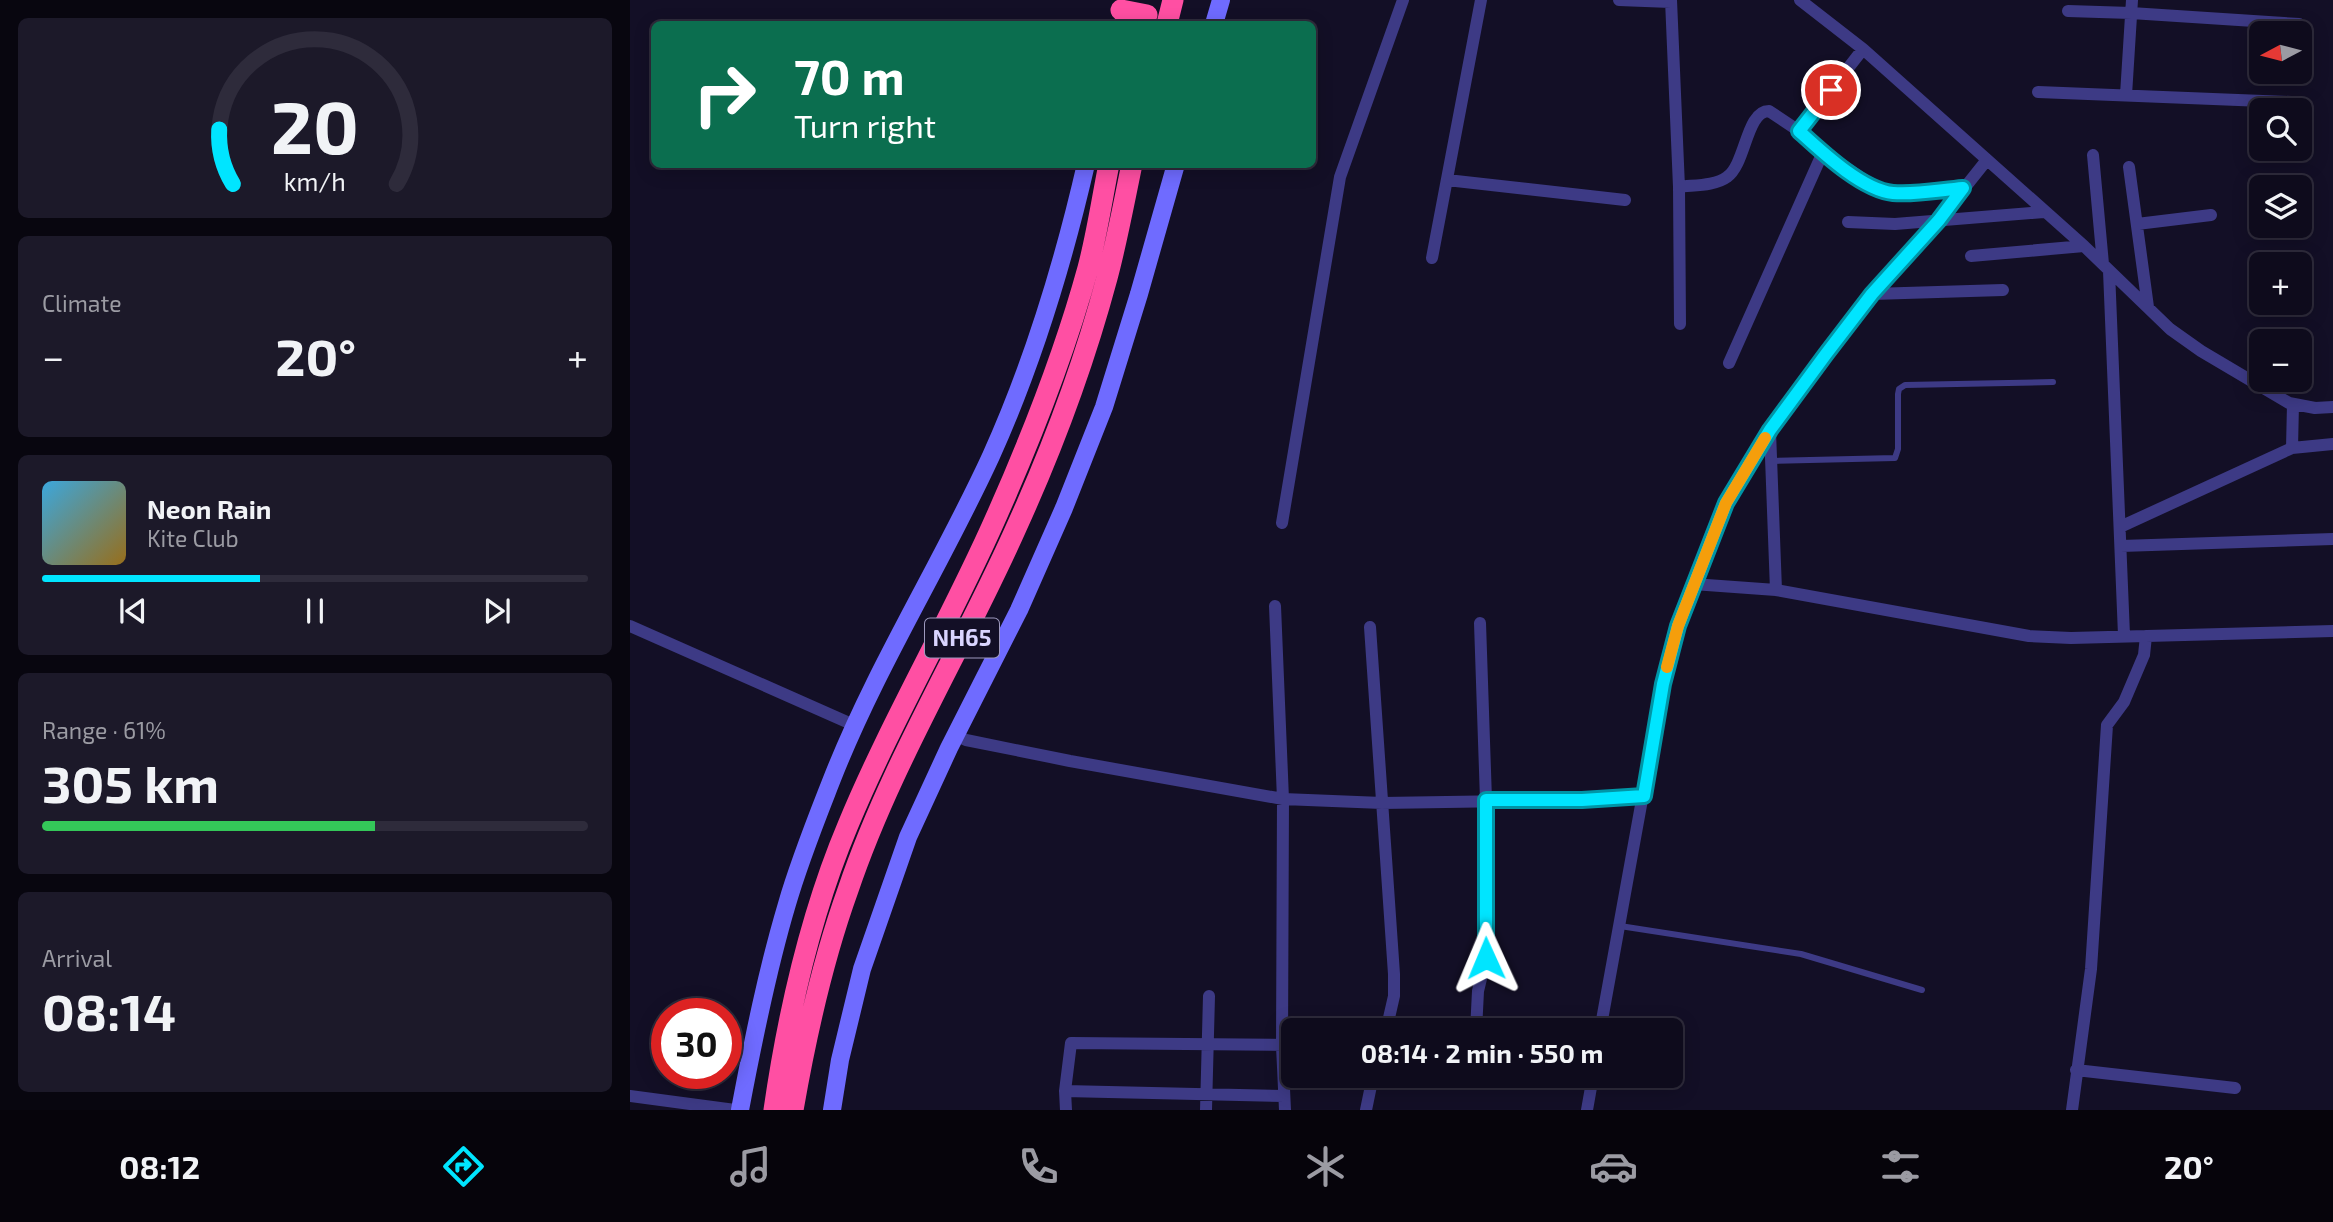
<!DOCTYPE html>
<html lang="en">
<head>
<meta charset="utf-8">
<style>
  body { margin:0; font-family:"Exo 2",sans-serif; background:#1c1929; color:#f1f3f6; height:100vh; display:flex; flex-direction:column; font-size:26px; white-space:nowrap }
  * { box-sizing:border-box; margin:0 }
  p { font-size:23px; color:#9b9ba3 }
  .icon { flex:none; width:38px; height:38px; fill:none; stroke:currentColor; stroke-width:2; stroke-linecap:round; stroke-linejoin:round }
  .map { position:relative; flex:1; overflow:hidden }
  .drawer { display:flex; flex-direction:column; gap:18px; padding:18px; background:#08060f; width:630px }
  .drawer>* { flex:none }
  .guide { position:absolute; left:21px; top:21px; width:665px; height:147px; border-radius:10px; box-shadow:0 4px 18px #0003,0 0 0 2px #2e2b3b; background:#0b6e4f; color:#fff; overflow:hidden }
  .needle { width:46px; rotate:263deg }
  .fabs { position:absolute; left:1619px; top:21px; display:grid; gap:14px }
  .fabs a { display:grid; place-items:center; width:63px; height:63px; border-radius:10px; background:#0e0b1c; box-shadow:0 4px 18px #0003,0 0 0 2px #2e2b3b; font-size:35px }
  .speed { position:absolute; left:21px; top:998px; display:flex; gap:14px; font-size:35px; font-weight:700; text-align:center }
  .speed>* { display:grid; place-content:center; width:91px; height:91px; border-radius:50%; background:#0e0b1c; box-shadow:0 4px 18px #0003,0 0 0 2px #2e2b3b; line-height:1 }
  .speed .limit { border:10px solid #d22; background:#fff; color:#111 }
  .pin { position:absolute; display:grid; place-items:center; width:60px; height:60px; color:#fff; margin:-30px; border:4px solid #fff; border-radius:50%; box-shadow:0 2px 7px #0007 }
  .me { position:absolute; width:77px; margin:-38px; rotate:359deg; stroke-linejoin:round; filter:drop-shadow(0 0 5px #0008) }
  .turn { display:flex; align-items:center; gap:24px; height:147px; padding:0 28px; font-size:32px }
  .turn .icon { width:91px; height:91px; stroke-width:2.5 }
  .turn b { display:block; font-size:49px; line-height:60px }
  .big { font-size:52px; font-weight:700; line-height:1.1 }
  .drawer .tile { flex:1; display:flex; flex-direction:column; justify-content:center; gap:10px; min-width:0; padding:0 24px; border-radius:10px; background:#1c1929 }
  .drawer .dial { align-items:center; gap:0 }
  .dial svg { height:182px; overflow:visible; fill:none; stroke:#2e2b3b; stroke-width:7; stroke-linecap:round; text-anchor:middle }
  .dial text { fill:#f1f3f6; stroke:none }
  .song { display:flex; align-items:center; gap:21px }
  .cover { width:84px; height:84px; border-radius:10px; background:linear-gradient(135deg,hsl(200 70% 55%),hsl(40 70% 35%)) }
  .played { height:7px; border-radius:4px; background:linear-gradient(90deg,#00e5ff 40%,#2e2b3b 40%) }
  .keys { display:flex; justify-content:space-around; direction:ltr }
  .heat { display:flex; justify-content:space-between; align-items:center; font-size:38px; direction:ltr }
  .charge { height:10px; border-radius:5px; background:linear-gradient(90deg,#34c759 61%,#2e2b3b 0) }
  .trip { position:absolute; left:651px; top:1018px; width:402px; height:70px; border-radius:10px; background:#0e0b1c; box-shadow:0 4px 18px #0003,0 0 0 2px #2e2b3b; font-weight:700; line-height:70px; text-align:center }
  .tab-bar { display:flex; height:112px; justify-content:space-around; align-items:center; background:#06040b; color:#9b9ba3 }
  .tab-bar .icon { width:49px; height:49px }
  .tab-bar .current { color:#00e5ff }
  .tab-bar b { font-size:32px; color:#f1f3f6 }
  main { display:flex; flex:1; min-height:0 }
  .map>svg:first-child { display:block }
</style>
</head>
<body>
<main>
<section class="drawer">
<div class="tile dial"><svg viewBox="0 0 100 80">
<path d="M14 69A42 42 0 1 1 86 69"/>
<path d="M14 69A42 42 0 0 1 8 45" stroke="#00e5ff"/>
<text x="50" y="56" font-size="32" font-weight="700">20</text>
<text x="50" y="72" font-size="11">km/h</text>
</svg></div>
<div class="tile"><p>Climate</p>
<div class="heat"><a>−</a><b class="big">20°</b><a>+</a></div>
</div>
<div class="tile">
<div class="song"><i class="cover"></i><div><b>Neon Rain</b><p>Kite Club</p></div></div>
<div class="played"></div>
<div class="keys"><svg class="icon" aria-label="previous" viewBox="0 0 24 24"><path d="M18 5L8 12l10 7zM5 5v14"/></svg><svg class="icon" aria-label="pause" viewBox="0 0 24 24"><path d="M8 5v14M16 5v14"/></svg><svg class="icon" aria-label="next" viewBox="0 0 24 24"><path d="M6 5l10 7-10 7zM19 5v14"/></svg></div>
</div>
<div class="tile"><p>Range · 61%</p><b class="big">305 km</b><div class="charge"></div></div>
<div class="tile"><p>Arrival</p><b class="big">08:14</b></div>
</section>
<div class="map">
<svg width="1703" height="1110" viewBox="0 0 1703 1110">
  <rect width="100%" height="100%" fill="#130f26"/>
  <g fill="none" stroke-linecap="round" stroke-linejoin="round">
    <!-- lane -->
    <path stroke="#3d3a85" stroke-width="6" d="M 1142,461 L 1265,458 L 1268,449 L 1268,394 L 1269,389 L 1275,385 L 1423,382
      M 990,926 L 1171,954 L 1292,990"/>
    <!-- street -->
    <path stroke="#3d3a85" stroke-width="12" d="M 989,0 L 1041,2
      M 1041,0 L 1049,187 L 1050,324
      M 1170,0 L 1233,49 L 1454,246 L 1540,329 L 1571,351 L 1659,403 L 1685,408 L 1703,407
      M 1438,11 L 1501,13 L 1669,24
      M 1408,92 L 1661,102
      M 1496,95 L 1502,0
      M 1169,131 L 1233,49
      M 1463,155 L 1473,264
      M 1499,167 L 1518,307
      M 817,180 L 995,200
      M 1049,187 C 1063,185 1085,186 1097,177 C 1116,164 1116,111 1139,111 L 1169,131 L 1193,152 L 1249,190 L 1272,193 L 1333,188
      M 1218,222 L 1265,224 L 1414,212
      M 1507,224 L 1581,215
      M 1341,256 L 1454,246
      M 802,258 L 851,0
      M 1479,271 L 1494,635
      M 1242,294 L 1373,290
      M 1099,363 L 1193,152
      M 1623,382 L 1627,340
      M 1140,431 L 1146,590
      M 1662,448 L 1703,444
      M 652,523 L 710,177 L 773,0
      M 1490,527 L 1662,448 L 1663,404
      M 1491,546 L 1703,539
      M 1063,584 L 1146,590 L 1399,636 L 1441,638 L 1703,631
      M 645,606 L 653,799 L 652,1046 L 655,1110
      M 0,626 L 226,726
      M 740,627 L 764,974 L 764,996 L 756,1031
      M 325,735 L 336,740 L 440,761 L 653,799 L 752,803 L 952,800 L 1014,796
      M 846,1031 L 848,991 L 856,958 L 856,800 L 850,623
      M 970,1031 L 1033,684 L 1047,626 L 1096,504 L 1140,431 L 1196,354 L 1242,294 L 1309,220 L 1356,161
      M 1446,1070 L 1605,1088
      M 435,1091 L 654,1096
      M 0,1096 L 105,1110
      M 436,1110 L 435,1091 L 441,1043 L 663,1045
      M 576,1110 L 579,996
      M 736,1110 L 743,1076
      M 957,1110 L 963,1076
      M 1442,1110 L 1461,969 L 1477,725 L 1494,702 L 1514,655 L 1516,636"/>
    <!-- secondary -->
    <path stroke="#6f6bff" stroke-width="18" d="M 584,24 L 591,0
      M 110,1110 C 123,1041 137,971 157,904 C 169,862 186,820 202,779 C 246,667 311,565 361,456 C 403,363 433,264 456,164
      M 202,1110 L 210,1060 L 232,969 L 278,837 L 319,748 L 389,610 L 434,508 L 474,407 L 509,294 L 546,164"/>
    <!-- highway -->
    <path stroke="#ff4fa3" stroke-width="21" d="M 491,10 L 517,15
      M 537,24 L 543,0
      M 144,1110 C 158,1013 180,915 218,825 C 262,719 321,620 367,515 C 402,436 435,352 458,268 C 467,234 472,199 479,164
      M 163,1110 C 176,1035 192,962 218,890 C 261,763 333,648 387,526 C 422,449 455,360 477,278 C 487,241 494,202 502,164"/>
  </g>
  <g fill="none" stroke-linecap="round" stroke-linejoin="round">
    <defs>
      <path id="route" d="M 856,958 L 856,800 L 952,800 L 1014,796 L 1033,684 L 1048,626 L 1096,503 L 1140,430 L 1196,354 L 1242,294 L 1309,220 L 1333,188 C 1310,190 1285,195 1263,193 C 1232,190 1191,151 1169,131 L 1201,90"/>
    </defs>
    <!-- route casing -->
    <use href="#route" stroke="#0095a6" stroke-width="18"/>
    <!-- route -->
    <use href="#route" stroke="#00e5ff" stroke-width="12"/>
    <!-- slow -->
    <path stroke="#f59e0b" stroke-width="12" d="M 1037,667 L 1048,626 L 1096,503 L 1135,438"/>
  </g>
  <g text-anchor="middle" stroke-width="7" stroke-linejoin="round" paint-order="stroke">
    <!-- shield labels -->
    <rect fill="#130f26" stroke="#9e99be" stroke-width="2" x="295" y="618.5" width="74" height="39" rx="5"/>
    <g font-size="23" font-weight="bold" fill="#d9d4ff">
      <text x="332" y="646">NH65</text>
    </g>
  </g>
</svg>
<div class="fabs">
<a><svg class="needle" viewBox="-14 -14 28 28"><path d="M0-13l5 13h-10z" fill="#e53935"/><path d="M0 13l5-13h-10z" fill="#9b9ba3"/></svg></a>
<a><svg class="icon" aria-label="search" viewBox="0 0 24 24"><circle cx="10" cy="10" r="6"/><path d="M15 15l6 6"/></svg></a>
<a><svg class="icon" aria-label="layers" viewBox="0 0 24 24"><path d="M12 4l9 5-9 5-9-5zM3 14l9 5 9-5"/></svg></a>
<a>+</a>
<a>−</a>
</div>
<div class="speed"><div class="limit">30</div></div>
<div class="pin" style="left:1201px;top:90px;background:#d93025"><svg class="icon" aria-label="arrive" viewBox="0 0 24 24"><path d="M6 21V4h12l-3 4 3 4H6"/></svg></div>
<svg class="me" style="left:856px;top:958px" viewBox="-20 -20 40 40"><path d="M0-17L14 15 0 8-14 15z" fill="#00e5ff" stroke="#fff" stroke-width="4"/></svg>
<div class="trip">08:14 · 2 min · 550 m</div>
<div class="guide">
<div class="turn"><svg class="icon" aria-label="right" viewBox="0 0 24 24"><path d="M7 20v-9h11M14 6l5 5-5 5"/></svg><div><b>70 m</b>Turn right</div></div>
</div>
</div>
</main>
<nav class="tab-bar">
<b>08:12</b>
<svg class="icon current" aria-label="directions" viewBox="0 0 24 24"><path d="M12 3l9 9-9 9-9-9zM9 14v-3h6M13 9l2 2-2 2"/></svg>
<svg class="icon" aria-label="music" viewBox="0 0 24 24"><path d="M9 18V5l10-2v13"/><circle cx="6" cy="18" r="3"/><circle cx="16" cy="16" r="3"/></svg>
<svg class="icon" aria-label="phone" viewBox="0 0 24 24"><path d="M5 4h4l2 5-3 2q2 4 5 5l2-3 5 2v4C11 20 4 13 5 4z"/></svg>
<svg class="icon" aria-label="climate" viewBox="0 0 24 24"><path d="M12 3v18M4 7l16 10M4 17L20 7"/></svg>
<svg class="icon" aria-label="car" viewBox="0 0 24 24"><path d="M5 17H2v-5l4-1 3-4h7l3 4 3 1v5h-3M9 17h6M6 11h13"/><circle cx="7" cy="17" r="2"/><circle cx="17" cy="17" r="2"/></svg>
<svg class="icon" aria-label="filters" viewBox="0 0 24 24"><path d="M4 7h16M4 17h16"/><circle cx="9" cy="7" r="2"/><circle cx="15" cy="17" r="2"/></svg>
<b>20°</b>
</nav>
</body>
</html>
